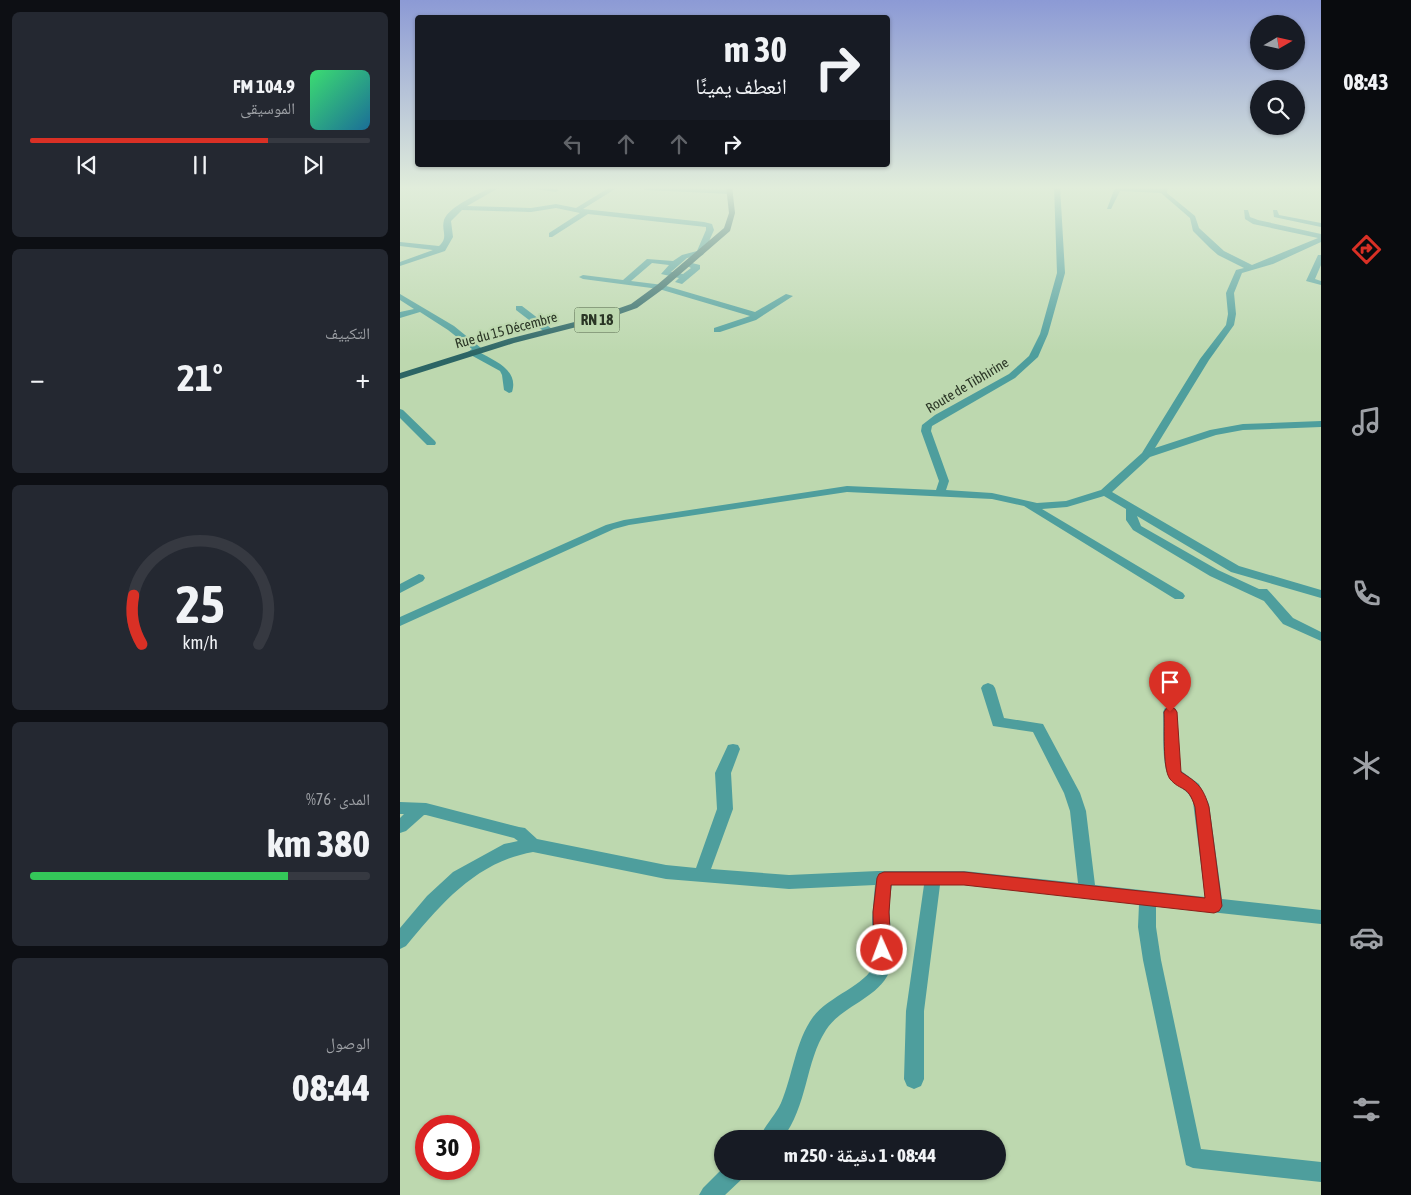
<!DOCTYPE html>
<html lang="ar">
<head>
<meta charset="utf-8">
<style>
  body { margin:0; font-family:"Asap Condensed","Noto Naskh Arabic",sans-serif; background:#242831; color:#f1f3f6; direction:rtl; height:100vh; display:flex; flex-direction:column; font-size:19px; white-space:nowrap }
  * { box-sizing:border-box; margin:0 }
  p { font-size:16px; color:#9ea1a6 }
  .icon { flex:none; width:28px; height:28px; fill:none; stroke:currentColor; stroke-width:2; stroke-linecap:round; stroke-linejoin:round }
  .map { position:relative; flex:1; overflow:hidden; direction:ltr }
  .side { display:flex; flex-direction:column; gap:12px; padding:12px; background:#0d0f14; width:400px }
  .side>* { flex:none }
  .top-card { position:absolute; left:15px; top:15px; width:475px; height:152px; border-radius:5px; box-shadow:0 1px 4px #0004; direction:rtl; background:#171b24; color:#f1f3f6; overflow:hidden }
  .needle { width:32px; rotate:81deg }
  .controls { position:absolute; left:850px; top:15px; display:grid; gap:10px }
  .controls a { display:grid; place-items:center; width:55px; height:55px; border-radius:50%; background:#171b24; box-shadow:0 1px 4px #0004; font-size:25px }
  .speed { position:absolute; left:15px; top:1115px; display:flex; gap:10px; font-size:25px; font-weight:700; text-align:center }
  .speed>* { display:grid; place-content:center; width:65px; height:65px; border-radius:50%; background:#171b24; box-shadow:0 1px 4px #0004; line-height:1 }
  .speed .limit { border:8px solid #d22; background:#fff; color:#111 }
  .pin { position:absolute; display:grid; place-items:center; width:42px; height:42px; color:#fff; margin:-51px -21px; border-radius:50% 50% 50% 0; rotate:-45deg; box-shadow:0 0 5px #0007 }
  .pin .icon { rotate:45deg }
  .me { position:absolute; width:55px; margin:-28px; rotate:358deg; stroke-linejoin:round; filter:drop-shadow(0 0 4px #0008) }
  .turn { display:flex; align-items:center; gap:18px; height:105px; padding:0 20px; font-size:22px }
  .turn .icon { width:65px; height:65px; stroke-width:2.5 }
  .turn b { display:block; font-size:35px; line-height:42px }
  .lanes { display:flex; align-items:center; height:48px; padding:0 20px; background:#0003; justify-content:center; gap:25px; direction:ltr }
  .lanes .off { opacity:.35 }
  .big { font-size:38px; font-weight:700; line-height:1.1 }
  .side .widget { flex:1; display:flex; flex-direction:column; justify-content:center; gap:8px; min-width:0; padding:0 18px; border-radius:8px; background:#242831 }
  .side .dial { align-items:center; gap:0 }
  .dial svg { height:130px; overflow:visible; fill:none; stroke:#363941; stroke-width:7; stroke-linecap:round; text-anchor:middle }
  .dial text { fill:#f1f3f6; stroke:none }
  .song { display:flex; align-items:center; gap:15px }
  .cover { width:60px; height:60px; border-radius:8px; background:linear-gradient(135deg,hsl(140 70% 55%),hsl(200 70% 35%)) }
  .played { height:5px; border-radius:2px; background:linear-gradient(90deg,#d93025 70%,#363941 70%) }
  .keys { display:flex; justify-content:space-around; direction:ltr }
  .heat { display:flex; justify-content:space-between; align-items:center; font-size:28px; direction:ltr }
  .charge { height:8px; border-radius:4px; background:linear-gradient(90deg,#34c759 76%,#363941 0) }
  .trip { position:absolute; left:314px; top:1130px; width:292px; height:50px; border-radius:25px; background:#171b24; box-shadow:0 1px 4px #0004; font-weight:700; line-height:50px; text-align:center; direction:rtl }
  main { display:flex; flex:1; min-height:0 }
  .tab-bar { display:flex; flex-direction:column; width:90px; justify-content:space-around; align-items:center; background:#090b0e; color:#9ea1a6 }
  .tab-bar .icon { width:35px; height:35px }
  .tab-bar .current { color:#d93025 }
  .tab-bar b { font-size:22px; color:#f1f3f6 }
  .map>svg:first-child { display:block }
</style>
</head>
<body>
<main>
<nav class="tab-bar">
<b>08:43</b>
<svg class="icon current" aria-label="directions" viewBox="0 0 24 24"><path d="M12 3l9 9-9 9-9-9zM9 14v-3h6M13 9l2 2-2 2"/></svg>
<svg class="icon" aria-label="music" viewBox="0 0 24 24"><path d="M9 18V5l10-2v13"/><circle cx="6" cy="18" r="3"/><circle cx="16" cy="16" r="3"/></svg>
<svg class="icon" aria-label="phone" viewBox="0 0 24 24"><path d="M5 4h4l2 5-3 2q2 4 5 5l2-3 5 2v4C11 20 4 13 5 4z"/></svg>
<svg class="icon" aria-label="climate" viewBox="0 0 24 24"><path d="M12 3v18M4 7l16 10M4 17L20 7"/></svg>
<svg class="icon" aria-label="car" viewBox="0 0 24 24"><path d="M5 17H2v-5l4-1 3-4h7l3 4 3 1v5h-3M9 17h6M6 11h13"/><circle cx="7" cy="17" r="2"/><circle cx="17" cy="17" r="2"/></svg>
<svg class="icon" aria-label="filters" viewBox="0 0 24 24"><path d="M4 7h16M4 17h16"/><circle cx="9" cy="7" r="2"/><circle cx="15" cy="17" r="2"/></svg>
</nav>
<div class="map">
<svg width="921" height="1195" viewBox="0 0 921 1195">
  <rect width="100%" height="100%" fill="#bdd8af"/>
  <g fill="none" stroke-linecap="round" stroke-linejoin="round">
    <!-- minor -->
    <path fill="#4e9e9d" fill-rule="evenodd" d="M 94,186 L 102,186 L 67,206 L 131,208 L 156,204 L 176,208 L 212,186 L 220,186 L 183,209 L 304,222 L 312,224 L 314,230 L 303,255 L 287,258 L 271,272 L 283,274 L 291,268 L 284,264 L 288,262 L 300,265 L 300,269 L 282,284 L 275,282 L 279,278 L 261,274 L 269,265 L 252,263 L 231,281 L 263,285 L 355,312 L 386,294 L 393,296 L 356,320 L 320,332 L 314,332 L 314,328 L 350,316 L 259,289 L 183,279 L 179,277 L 183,275 L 223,280 L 247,259 L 273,261 L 282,255 L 297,251 L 306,230 L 306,227 L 188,214 L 152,237 L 149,237 L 149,233 L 180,213 L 156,208 L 131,212 L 62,210 L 51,221 L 53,237 L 45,251 L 0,266 L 0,262 L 33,250 L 0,246 L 0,242 L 39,246 C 49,237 41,231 44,220 C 49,206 81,193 94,186 Z
      M 112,186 L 140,186 L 159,190 L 156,192 Z
      M 654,186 L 660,186 L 665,273 L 648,334 L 638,357 L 615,378 L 532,426 L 531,431 L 549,481 L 546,490 L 592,493 L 637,503 L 666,501 L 701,490 L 742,453 L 800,359 L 826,325 L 828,314 L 826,293 L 836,270 L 844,268 L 818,255 L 810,248 L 793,231 L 790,218 L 761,193 L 720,191 L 711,209 L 707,209 L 714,190 L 719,187 L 761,189 L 762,186 L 768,186 L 767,193 L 795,216 L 799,228 L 824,251 L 852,265 L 918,238 L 853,224 L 845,219 L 844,210 L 848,210 L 850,217 L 858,220 L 921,234 L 921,242 L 873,264 L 842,273 L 834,293 L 836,314 L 834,325 L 809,360 L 755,448 L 810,430 L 843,424 L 921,421 L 921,427 L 843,430 L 816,435 L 750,457 L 712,492 L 839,566 L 921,590 L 921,598 L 831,572 L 737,516 L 741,526 L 818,570 L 859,589 L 867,589 L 893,618 L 921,632 L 921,641 L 883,624 L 864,601 L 810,576 L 733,530 L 726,520 L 726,509 L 704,496 L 667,507 L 642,509 L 783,593 L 785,596 L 783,599 L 775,599 L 624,506 L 592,499 L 447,492 L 229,525 L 214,529 L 0,626 L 0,617 L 206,525 L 224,520 L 447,486 L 536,490 L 539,481 L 521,431 L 522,425 L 535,415 L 609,374 L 629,356 L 640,334 L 657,273 Z
      M 247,187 L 330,190 L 333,192 L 330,194 L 245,190 L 244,189 Z
      M 873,210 L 877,210 L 879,215 L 921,223 L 921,227 L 874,217 Z
      M 918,255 L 921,255 L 921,265 L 915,279 L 921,281 L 921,285 L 906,281 Z
      M 0,294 L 54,326 L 81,348 L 82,350 L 79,352 C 95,361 119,370 112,392 L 109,393 L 104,390 L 102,375 L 100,371 L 69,354 L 68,352 L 72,349 L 48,330 L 20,312 L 0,318 L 0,312 L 14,309 L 0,300 Z
      M 116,306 L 122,306 L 152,329 L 152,333 L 146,333 L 116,310 Z
      M 0,409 L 3,410 L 35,441 L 36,443 L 35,445 L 27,445 L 0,418 Z
      M 19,574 L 23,575 L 25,578 L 23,581 L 0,593 L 0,584 Z
      M 588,683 L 593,685 L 595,688 L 604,718 L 643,724 L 680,793 L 686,811 L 695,885 L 805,897 L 793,802 C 787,787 777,788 769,777 C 761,765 764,728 763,712 L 765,708 L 775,708 L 777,712 L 780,770 L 799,784 L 809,804 L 822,899 L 921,910 L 921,924 L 756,906 L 756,927 L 761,960 L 801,1149 L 921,1162 L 921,1182 L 793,1168 L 786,1165 L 743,960 L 738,927 L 739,904 L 564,885 L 540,885 L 524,1011 L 524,1079 L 521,1086 L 514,1089 L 507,1086 L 504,1079 L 506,1011 L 524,885 L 492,885 C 490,896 489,908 490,919 C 490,935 496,953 491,968 C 480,999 443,1004 426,1030 C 405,1062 408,1106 382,1139 L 359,1139 C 364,1126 375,1116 381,1103 C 393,1075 395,1042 413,1017 C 429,996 466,985 474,965 L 472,919 L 475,885 L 389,889 L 266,879 L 133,852 C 76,862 41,904 6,946 L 0,949 L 0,928 L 27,896 L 53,872 L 104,844 L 118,841 L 114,838 L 26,815 L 24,815 L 6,831 L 0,833 L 0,818 L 4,814 L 0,814 L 0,802 L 26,803 L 119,827 L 125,828 L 137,839 L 266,865 L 296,868 L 317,809 L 315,773 L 328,745 L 333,744 L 338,745 L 340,749 L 331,773 L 333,809 L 311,869 L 389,875 L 478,871 L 564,871 L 678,883 L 670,811 L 664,793 L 633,732 L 593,726 L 581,688 L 583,685 Z
      M 322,1169 L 322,1171 L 346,1171 L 343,1178 L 325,1195 L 299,1195 L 303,1188 Z"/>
    <!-- major -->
    <path fill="#2c6565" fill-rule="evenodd" d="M 326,186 L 332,186 L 335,213 L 330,231 L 263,289 L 237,308 L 200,321 L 114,343 L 0,379 L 0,373 L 108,339 L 194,317 L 231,304 L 257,285 L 324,228 L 329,213 Z"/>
  </g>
  <!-- sky -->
  <linearGradient id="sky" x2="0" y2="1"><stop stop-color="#8c9ad5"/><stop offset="0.53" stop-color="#e1eddb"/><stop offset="1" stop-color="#e1eddb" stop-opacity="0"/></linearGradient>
  <rect width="921" height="354" fill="url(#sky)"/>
  <!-- route -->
  <path fill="#d93025" stroke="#8d1f18" d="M 770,707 L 775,709 L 777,712 L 781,772 C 798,783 803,787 809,807 L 822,906 L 819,911 L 814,913 L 564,885 L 491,885 L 489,912 L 491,950 L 488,955 L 482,957 L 477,955 L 474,950 L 473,912 L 477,878 L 479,874 L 484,872 L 564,872 L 805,898 L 795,807 C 788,784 781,792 770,779 C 762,769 765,725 764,712 L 766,709 Z"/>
  <g text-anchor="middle" stroke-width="4.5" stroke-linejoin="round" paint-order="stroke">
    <!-- far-street labels -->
    <g font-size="14" fill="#2a3525" stroke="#bdd8af">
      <text transform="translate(106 330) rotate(-15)" y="5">Rue du 15 Décembre</text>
      <text transform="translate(567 385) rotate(-31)" y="5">Route de Tibhirine</text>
    </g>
    <!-- shield labels -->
    <rect fill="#bdd8af" stroke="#56664e" stroke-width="1" x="174.5" y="307.5" width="45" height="25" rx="4"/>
    <g font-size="15" font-weight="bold" fill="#2a3525">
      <text x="197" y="325">RN 18</text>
    </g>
  </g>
</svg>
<div class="controls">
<a><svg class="needle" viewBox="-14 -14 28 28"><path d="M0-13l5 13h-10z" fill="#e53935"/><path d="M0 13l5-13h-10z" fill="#9ea1a6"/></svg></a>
<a><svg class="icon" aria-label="search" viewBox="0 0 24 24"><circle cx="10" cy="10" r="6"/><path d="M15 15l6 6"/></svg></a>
</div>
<div class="speed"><div class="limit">30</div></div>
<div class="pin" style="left:770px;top:712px;background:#d93025"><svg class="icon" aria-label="arrive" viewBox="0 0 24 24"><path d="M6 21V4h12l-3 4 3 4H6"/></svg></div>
<svg class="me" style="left:482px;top:950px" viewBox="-20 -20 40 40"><circle r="17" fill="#d93025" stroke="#fff" stroke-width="3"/><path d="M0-11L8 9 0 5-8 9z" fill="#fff"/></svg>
<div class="trip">08:44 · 1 دقيقة · 250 m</div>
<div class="top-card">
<div class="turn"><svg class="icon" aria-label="right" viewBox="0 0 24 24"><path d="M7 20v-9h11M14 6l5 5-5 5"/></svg><div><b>30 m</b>انعطف يمينًا</div></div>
<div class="lanes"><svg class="icon off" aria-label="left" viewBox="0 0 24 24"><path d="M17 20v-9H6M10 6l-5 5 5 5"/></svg><svg class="icon off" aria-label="ahead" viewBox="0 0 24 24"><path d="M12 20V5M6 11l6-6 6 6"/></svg><svg class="icon off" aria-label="ahead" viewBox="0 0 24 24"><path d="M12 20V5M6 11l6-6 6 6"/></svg><svg class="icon" aria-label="right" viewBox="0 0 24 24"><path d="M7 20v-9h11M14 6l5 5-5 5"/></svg></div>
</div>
</div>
<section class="side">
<div class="widget">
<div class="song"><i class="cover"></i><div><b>104.9 FM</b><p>الموسيقى</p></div></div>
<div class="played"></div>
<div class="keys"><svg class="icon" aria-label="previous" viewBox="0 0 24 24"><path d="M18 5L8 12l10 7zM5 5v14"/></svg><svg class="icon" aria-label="pause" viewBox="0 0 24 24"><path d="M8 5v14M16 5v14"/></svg><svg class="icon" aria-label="next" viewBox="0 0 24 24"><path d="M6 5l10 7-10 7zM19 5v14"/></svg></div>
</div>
<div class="widget"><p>التكييف</p>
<div class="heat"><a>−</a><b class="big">21°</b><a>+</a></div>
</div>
<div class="widget dial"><svg viewBox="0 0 100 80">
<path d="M14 69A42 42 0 1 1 86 69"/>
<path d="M14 69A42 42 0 0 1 9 39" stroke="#d93025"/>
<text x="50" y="56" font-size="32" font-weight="700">25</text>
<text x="50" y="72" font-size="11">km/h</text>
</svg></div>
<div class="widget"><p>المدى · 76%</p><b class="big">380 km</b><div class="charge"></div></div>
<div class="widget"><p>الوصول</p><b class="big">08:44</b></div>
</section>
</main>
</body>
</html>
